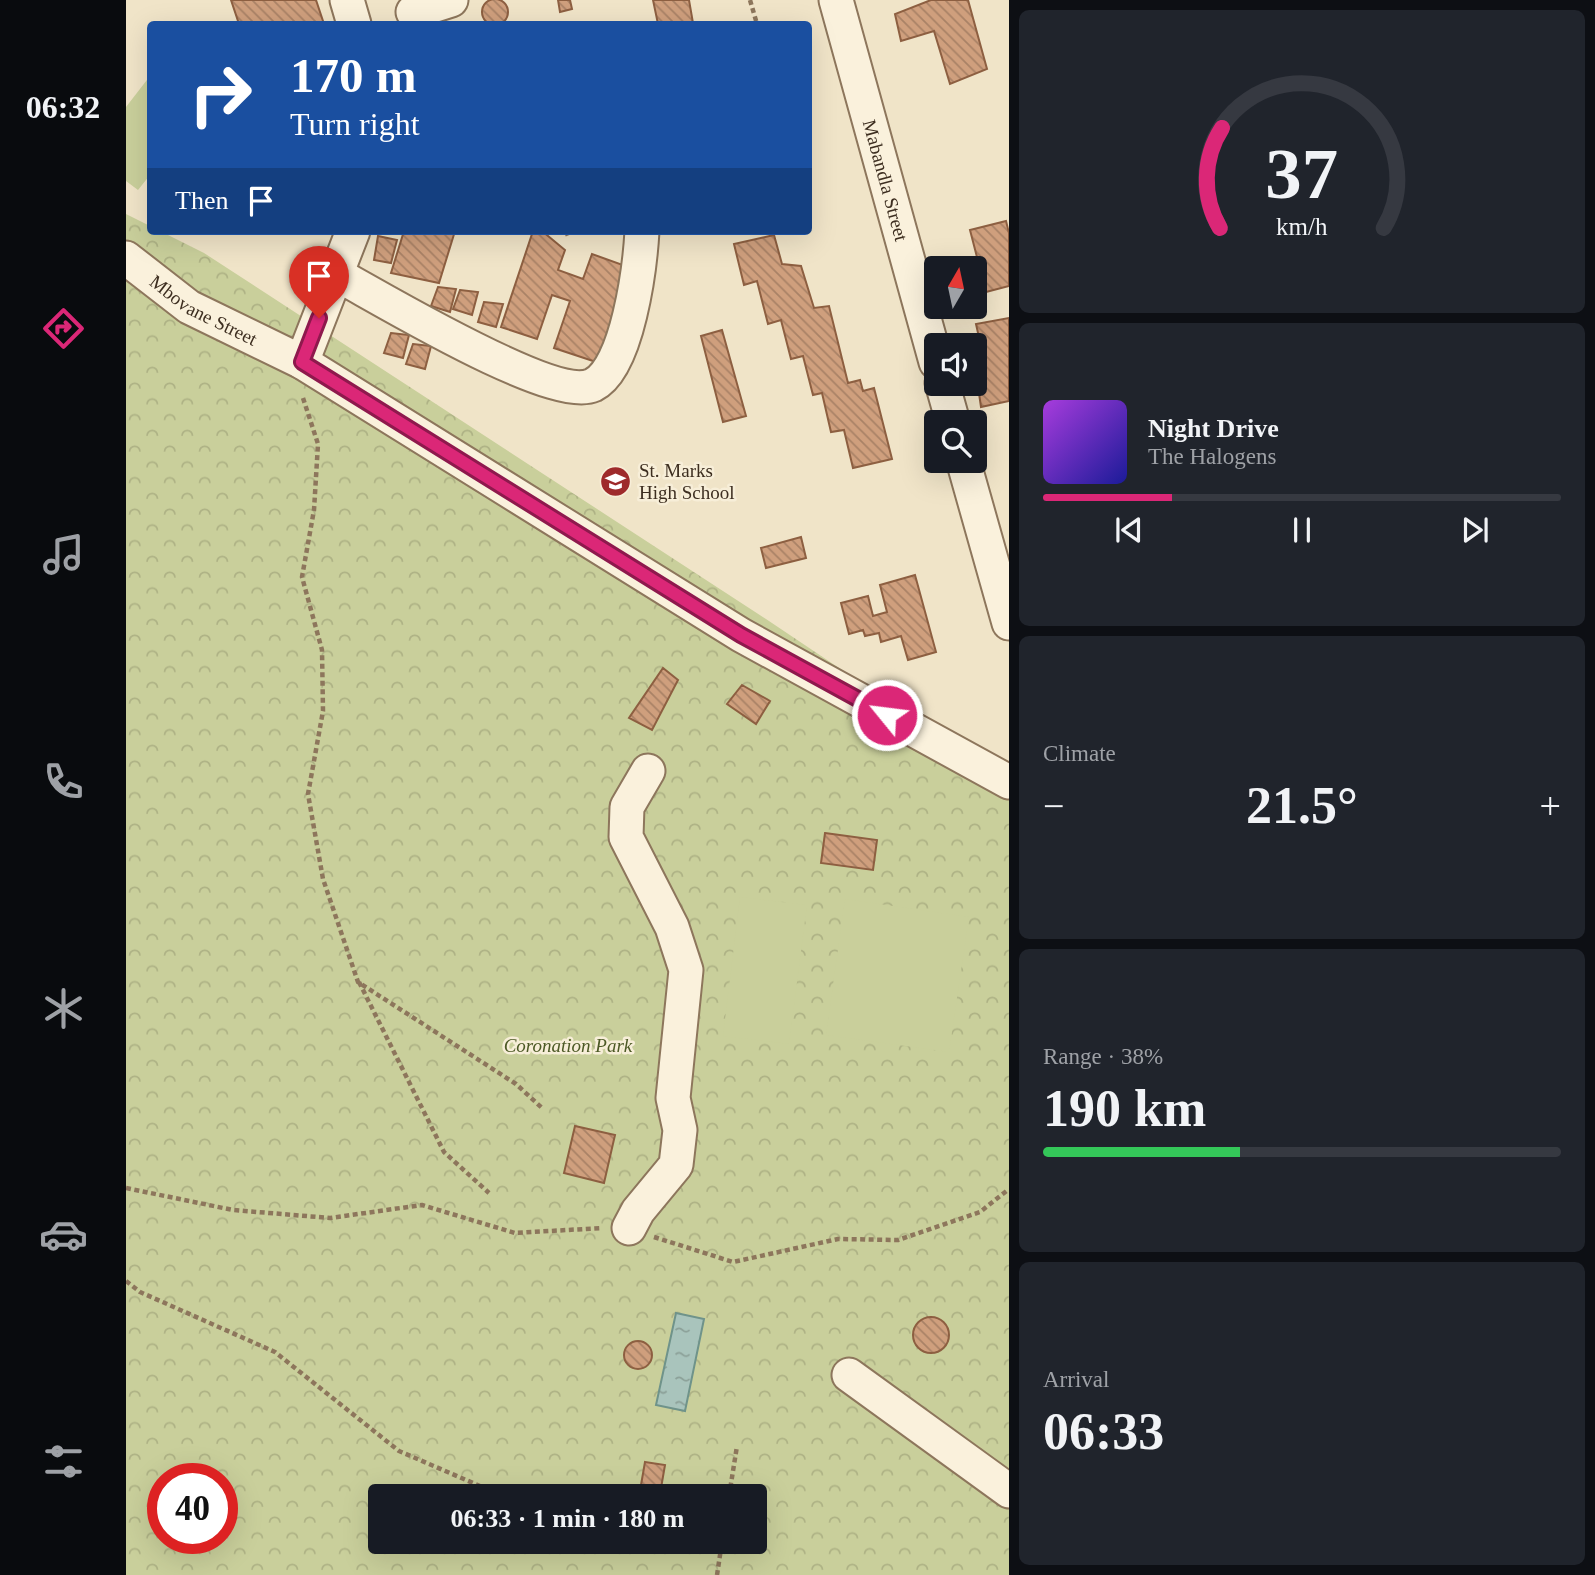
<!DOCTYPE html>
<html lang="en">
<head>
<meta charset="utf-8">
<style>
  body { margin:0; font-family:"Times New Roman",serif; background:#20242c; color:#f1f3f6; height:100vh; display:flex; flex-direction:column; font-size:26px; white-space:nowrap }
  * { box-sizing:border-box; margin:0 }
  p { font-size:23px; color:#9ea1a6 }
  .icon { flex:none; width:38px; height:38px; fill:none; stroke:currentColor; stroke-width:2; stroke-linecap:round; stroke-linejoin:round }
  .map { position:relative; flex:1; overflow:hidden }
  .details { display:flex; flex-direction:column; gap:10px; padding:10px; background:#0d0f14; width:586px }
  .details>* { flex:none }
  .hud { position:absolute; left:21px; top:21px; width:665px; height:214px; border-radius:7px; box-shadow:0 7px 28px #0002; background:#1a4fa0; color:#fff; overflow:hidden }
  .needle { width:46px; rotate:9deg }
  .buttons { position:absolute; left:798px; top:256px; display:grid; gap:14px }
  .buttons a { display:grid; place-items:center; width:63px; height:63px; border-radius:7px; background:#171b24; box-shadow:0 7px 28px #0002; font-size:35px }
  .speed { position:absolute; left:21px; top:1463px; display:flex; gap:14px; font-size:35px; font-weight:700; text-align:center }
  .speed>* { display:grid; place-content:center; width:91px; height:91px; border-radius:50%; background:#171b24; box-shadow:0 7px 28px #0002; line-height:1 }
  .speed .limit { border:10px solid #d22; background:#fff; color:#111 }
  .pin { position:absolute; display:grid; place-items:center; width:60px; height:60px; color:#fff; margin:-72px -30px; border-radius:50% 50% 50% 0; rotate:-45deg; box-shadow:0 0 7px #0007 }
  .pin .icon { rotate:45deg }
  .me { position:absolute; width:77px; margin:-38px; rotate:299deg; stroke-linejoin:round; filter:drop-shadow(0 0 5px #0008) }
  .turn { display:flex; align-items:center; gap:24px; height:147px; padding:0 28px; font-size:32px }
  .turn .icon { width:91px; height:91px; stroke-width:2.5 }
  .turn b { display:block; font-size:49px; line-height:60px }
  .then { display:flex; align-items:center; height:66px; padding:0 28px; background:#0003; gap:14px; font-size:26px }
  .big { font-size:52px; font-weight:700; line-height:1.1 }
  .details .tile { flex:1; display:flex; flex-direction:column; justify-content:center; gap:10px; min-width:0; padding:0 24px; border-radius:10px; background:#20242c }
  .details .dial { align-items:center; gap:0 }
  .dial svg { height:182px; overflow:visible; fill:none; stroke:#363941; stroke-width:7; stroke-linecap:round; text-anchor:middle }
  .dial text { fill:#f1f3f6; stroke:none }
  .song { display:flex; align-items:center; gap:21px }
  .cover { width:84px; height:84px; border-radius:10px; background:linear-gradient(135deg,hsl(280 70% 55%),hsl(240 70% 35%)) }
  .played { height:7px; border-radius:4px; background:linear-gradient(90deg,#db2777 25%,#363941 25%) }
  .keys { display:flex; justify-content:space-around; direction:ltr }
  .heat { display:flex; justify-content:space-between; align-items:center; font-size:38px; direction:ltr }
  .charge { height:10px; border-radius:5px; background:linear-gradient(90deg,#34c759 38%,#363941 0) }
  .trip { position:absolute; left:242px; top:1484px; width:399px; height:70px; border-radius:7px; background:#171b24; box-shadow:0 7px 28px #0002; font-weight:700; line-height:70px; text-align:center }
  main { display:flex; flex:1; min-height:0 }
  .tab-bar { display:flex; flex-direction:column; width:126px; justify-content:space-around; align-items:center; background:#090b0e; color:#9ea1a6 }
  .tab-bar .icon { width:49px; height:49px }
  .tab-bar .current { color:#db2777 }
  .tab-bar b { font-size:32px; color:#f1f3f6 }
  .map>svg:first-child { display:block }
</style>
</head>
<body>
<main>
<nav class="tab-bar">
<b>06:32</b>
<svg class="icon current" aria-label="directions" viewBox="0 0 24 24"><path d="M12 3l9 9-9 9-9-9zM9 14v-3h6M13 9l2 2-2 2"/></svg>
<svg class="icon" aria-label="music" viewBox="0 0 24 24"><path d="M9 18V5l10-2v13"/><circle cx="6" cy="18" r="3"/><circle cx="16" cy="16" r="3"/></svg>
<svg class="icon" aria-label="phone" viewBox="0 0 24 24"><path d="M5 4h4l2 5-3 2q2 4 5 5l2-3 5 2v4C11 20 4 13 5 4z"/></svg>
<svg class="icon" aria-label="climate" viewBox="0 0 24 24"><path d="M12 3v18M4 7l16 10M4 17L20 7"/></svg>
<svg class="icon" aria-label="car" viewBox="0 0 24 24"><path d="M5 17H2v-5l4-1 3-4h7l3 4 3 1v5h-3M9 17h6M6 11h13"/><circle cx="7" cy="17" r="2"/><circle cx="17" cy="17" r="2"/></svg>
<svg class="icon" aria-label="filters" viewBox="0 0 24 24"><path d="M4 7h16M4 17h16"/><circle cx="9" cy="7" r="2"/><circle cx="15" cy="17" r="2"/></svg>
</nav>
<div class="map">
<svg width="883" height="1575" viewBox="0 0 883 1575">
  <defs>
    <pattern id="forest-crowns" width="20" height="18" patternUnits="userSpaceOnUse" patternTransform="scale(1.75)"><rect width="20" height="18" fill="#c9cf9b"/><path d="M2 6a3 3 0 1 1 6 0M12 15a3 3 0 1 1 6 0" fill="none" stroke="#aeb285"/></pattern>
    <pattern id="water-ripples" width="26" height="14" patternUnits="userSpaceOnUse" patternTransform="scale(1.75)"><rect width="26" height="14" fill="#a9c4bc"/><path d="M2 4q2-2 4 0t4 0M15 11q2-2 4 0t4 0" fill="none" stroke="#8ba098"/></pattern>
    <pattern id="building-back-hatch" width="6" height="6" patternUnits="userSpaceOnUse" patternTransform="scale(1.75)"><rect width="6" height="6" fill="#cf9f7d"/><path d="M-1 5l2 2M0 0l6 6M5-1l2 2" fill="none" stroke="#a98266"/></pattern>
  </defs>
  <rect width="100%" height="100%" fill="#f0e4c8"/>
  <!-- forest -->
  <path fill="url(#forest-crowns)" fill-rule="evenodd" d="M 0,214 L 24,226 L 24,231 L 34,231 L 78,253 L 640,619 L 883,782 L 883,1575 L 0,1575 ZM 37,1479 L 96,1479 L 96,1538 L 37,1538 ZM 254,1496 L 628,1496 L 628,1542 L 254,1542 Z"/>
  <!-- garden -->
  <path fill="#c9cf9b" d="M 24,76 L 24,175 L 12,190 L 0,181 L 0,107 Z
    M 614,897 L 681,905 L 663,1044 L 597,1036 Z
    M 719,899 L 843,917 L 823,1052 L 700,1035 Z"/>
  <!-- water -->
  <path fill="url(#water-ripples)" stroke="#6f938a" stroke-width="2" d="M 550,1313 L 578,1319 L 559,1411 L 530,1405 Z"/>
  <!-- building -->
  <path fill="url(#building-back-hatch)" stroke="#8d5f41" stroke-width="2" d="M356 12a13 13 0 1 1 26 0a13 13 0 1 1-26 0Z
    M 105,0 L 190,0 L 198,24 L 113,24 Z
    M 432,0 L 444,0 L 446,9 L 434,12 Z
    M 527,0 L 563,0 L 567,23 L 532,24 Z
    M 805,0 L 842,0 L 861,69 L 824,84 L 808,31 L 775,41 L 769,14 Z
    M 880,221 L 883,233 L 883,286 L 860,292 L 844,230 Z
    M 278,231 L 329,231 L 313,283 L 265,273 Z
    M 407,231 L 416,231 L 439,250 L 432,270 L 457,279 L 466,254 L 508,269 L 476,364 L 428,348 L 444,301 L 426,295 L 411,339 L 375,327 Z
    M 648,235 L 656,264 L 675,266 L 688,308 L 703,306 L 722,383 L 734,380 L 737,391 L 748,388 L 766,459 L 727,468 L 718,430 L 705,432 L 696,393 L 687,395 L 677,356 L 665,359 L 655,320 L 642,324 L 631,281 L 618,285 L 608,244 Z
    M 252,236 L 271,240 L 265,263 L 248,260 Z
    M 312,287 L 330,289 L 324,312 L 305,306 Z
    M 334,290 L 352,292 L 346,315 L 327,309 Z
    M 358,302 L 377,304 L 370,327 L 352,322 Z
    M 883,318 L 883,401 L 855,407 L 849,366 L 859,364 L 850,324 Z
    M 596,330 L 620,416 L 597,422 L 575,336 Z
    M 265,333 L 283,335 L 277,358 L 258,353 Z
    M 287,344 L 305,346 L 299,369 L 280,364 Z
    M 675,537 L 680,558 L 640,568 L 635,548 Z
    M 789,575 L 810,652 L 782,660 L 775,636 L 755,642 L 753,633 L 739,636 L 737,630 L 723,634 L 715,603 L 742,596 L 747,616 L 761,612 L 754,585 Z
    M 537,668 L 552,680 L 526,730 L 503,718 Z
    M 616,685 L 644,701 L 630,724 L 601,704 Z
    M 699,833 L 751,840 L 747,870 L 695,863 Z
    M 449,1126 L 489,1135 L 478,1183 L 438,1173 Z
    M787 1335a18 18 0 1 1 36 0a18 18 0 1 1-36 0Z
    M498 1355a14 14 0 1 1 28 0a14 14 0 1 1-28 0Z
    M 519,1462 L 539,1465 L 535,1488 L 515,1485 Z"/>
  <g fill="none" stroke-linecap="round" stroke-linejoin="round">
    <defs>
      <g id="minor">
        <path d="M 221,0 L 228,24"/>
        <path id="s1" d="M 710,0 L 810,362"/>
        <path d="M 287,12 L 325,0"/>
        <path id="s2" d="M 0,258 L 63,307 L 176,362 L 615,635 L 883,782"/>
        <path d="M 210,274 C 253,297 427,403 467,385 C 502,368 514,266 516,231"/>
        <path d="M 176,362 L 227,231"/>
        <path d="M 816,383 L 827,422"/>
        <path d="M 837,460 L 883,623"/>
        <path d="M 503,1228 L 512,1211 L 550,1165 L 554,1130 L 547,1098 L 560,970 L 546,927 L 500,837 L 501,807 L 522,771"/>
        <path d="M 723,1375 L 883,1491"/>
      </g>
    </defs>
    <!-- minor casing -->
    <use href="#minor" stroke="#8d765c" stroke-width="37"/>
    <!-- path -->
    <path stroke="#8d765c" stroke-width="4.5" stroke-dasharray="5 3.5" stroke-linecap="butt" d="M 624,0 L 631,24
      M 440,231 L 442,236
      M 177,398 L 192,444 L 188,510 L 176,577 L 196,650 L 197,711 L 182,794 L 197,879 L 232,982 L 390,1084 L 416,1108
      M 233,982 L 318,1152 L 363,1193
      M 0,1188 L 107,1210 L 204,1218 L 296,1205 L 389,1233 L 476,1228
      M 528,1237 L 607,1262 L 712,1239 L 772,1240 L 854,1212 L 883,1189
      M 0,1281 L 14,1292 L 149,1352 L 273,1451 L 377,1496
      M 603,1496 L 611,1446
      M 499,1542 L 512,1547 L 558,1548
      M 591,1575 L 596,1542"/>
    <!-- minor -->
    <use href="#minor" stroke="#faf1dc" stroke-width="33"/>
  </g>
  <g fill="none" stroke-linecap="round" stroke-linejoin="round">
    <defs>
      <path id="route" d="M 193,318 L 176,362 L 615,635 L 761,715"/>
    </defs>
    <!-- route casing -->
    <use href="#route" stroke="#8e194d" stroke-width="18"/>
    <!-- route -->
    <use href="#route" stroke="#db2777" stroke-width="12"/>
  </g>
  <!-- icons -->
  <defs>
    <symbol id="school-disc" viewBox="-11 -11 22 22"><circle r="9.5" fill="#9e2a2b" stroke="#f7eed8"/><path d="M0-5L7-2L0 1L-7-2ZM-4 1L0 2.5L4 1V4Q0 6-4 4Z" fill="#fff"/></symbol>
  </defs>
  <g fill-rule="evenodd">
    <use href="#school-disc" x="472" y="464" width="35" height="35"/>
  </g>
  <g text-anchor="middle" stroke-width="5" stroke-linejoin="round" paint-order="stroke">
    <!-- street labels -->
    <g font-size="19" fill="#3d2e20" stroke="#f7eed8">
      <text dy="7" stroke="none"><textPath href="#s1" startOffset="187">Mabandla Street</textPath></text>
      <text dy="7" stroke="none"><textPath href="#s2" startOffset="94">Mbovane Street</textPath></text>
    </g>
    <!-- poi labels -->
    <g font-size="19" fill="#3d2e20" stroke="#f7eed8" text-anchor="start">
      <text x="513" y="477">St. Marks<tspan x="513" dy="22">High School</tspan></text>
    </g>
    <!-- park labels -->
    <g font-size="19" font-style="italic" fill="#4d5a26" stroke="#f7eed8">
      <text x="442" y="1052">Coronation Park</text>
    </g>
  </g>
</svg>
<div class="buttons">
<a><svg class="needle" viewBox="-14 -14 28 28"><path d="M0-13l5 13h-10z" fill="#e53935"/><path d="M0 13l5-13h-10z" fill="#9ea1a6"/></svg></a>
<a><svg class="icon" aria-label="sound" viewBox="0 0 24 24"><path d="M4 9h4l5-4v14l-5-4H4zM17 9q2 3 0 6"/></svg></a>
<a><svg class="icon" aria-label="search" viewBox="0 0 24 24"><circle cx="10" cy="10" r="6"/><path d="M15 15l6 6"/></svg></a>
</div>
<div class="speed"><div class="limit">40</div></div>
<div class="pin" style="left:193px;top:318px;background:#d93025"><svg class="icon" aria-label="arrive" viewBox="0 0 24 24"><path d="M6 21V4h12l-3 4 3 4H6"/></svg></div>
<svg class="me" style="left:761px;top:715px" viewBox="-20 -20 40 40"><circle r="17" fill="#db2777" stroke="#fff" stroke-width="3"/><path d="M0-11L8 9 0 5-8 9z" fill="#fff"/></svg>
<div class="trip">06:33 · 1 min · 180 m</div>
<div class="hud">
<div class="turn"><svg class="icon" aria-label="right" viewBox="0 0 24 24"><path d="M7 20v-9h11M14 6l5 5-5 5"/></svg><div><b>170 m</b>Turn right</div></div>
<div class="then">Then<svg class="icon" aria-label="arrive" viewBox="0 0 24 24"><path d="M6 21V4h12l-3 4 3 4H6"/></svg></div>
</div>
</div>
<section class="details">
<div class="tile dial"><svg viewBox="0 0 100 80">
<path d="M14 69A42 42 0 1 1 86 69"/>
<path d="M14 69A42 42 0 0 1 15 25" stroke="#db2777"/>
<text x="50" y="56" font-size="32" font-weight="700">37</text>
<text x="50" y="72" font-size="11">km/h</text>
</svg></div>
<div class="tile">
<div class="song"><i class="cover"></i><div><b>Night Drive</b><p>The Halogens</p></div></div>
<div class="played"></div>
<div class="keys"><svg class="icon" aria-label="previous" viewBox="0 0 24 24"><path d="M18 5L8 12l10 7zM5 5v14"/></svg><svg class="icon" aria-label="pause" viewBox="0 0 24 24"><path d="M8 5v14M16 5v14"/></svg><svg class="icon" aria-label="next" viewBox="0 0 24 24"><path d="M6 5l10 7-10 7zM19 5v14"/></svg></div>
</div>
<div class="tile"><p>Climate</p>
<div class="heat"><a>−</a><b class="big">21.5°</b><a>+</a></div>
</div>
<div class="tile"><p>Range · 38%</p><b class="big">190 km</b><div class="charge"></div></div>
<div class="tile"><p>Arrival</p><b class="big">06:33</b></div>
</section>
</main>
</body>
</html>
